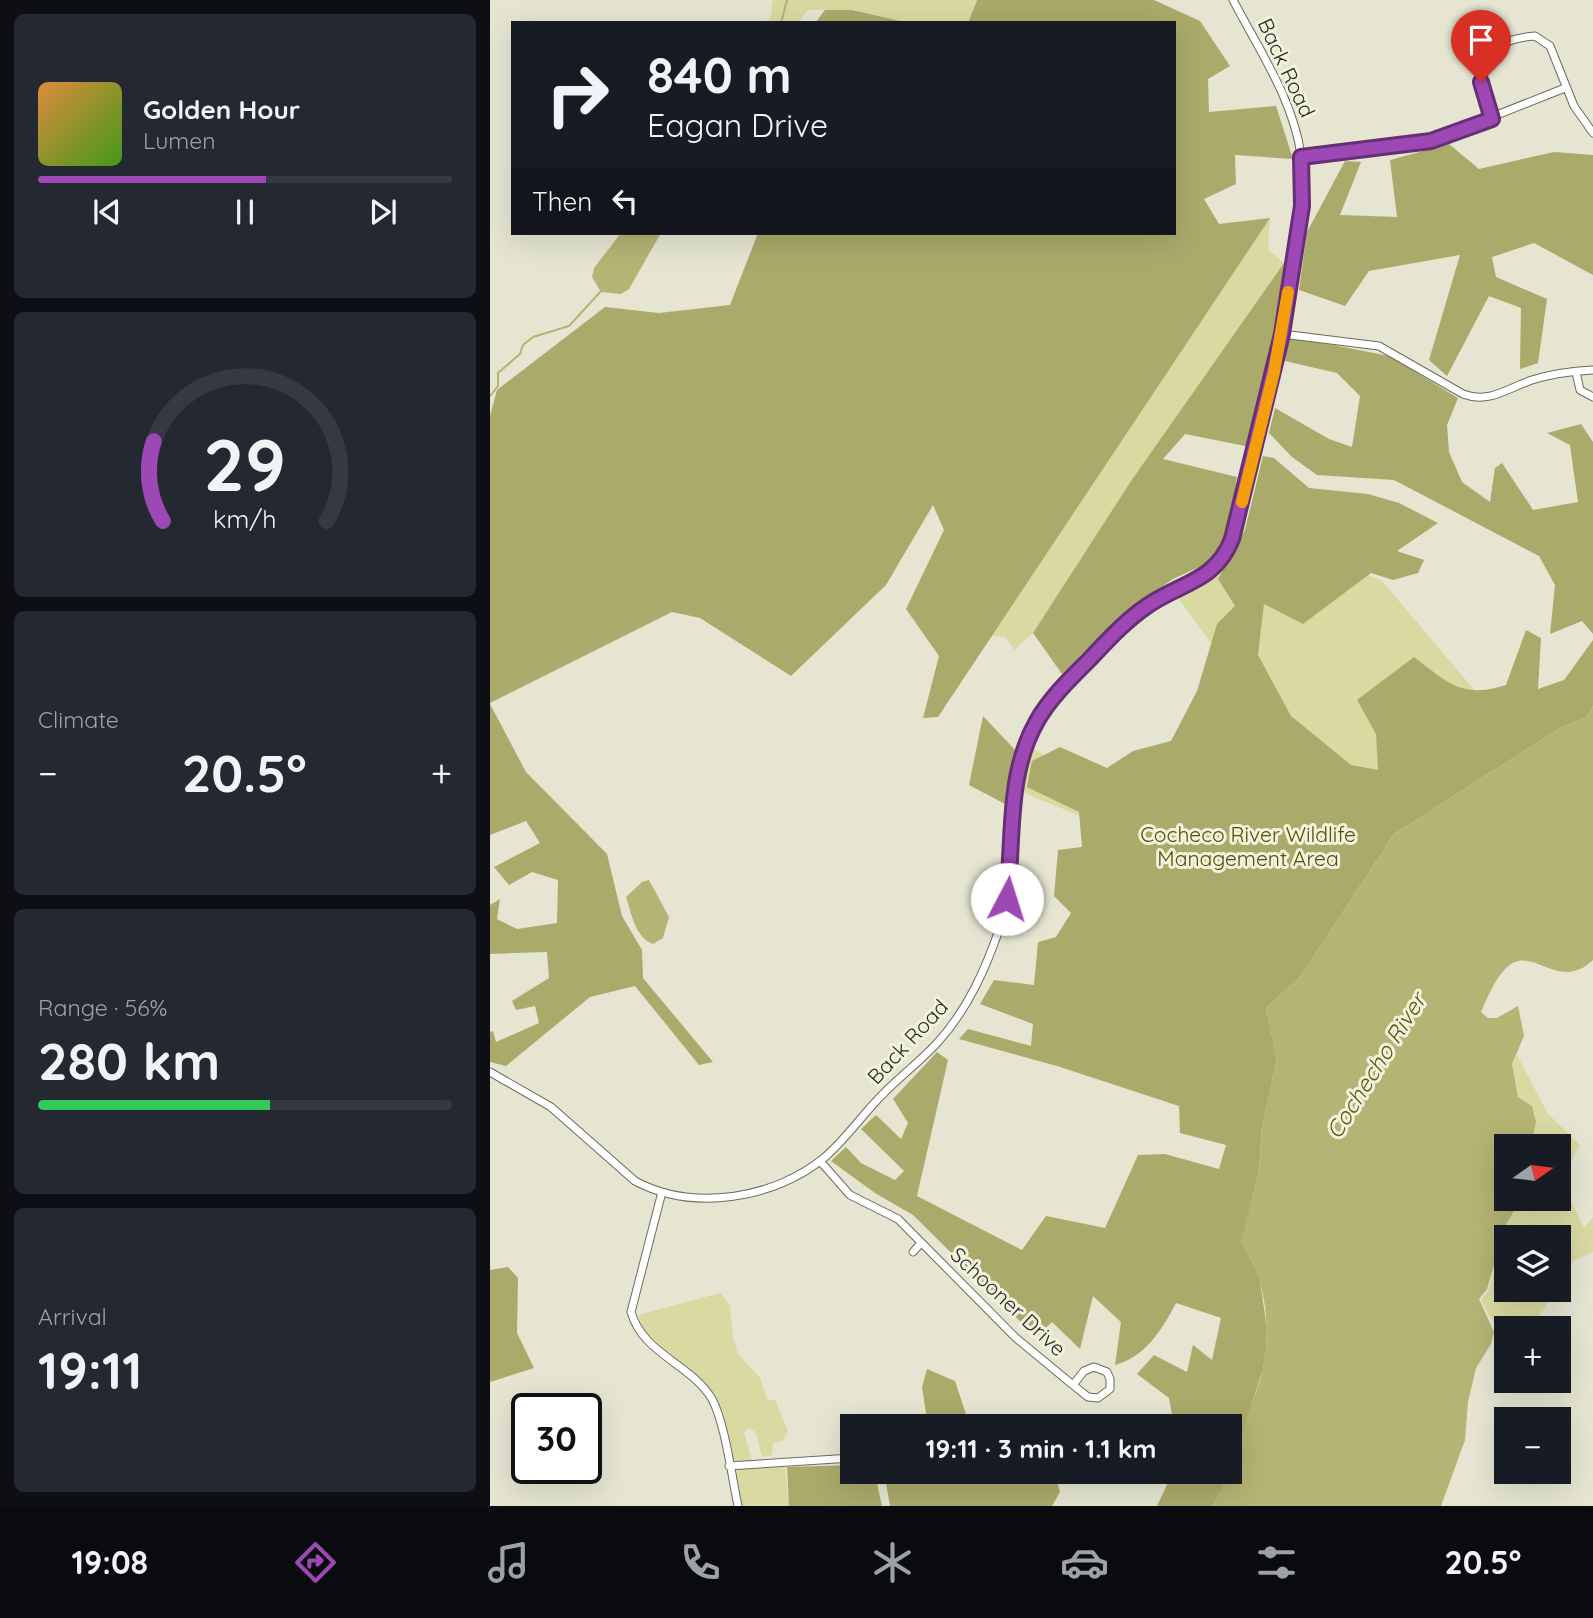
<!DOCTYPE html>
<html lang="en">
<head>
<meta charset="utf-8">
<style>
  body { margin:0; font-family:Quicksand,sans-serif; background:#242831; color:#f1f3f6; height:100vh; display:flex; flex-direction:column; font-size:26px; white-space:nowrap }
  * { box-sizing:border-box; margin:0 }
  p { font-size:23px; color:#9ea1a6 }
  .icon { flex:none; width:38px; height:38px; fill:none; stroke:currentColor; stroke-width:2; stroke-linecap:round; stroke-linejoin:round }
  .map { position:relative; flex:1; overflow:hidden }
  .panel { display:flex; flex-direction:column; gap:14px; padding:14px; background:#0d0f14; width:490px }
  .panel>* { flex:none }
  .hud { position:absolute; left:21px; top:21px; width:665px; height:214px; border-radius:0px; box-shadow:0 7px 28px #0002; background:#171b24; color:#f1f3f6; overflow:hidden }
  .needle { width:46px; rotate:76deg }
  .tools { position:absolute; left:1004px; top:1134px; display:grid; gap:14px }
  .tools a { display:grid; place-items:center; width:77px; height:77px; border-radius:0px; background:#171b24; box-shadow:0 7px 28px #0002; font-size:35px }
  .speed { position:absolute; left:21px; top:1393px; display:flex; gap:14px; font-size:35px; font-weight:700; text-align:center }
  .speed>* { display:grid; place-content:center; width:91px; height:91px; border-radius:50%; background:#171b24; box-shadow:0 7px 28px #0002; line-height:1 }
  .speed .limit { border:4px solid #111; border-radius:10px; background:#fff; color:#111 }
  .pin { position:absolute; display:grid; place-items:center; width:60px; height:60px; color:#fff; margin:-72px -30px; border-radius:50% 50% 50% 0; rotate:-45deg; box-shadow:0 0 7px #0007 }
  .pin .icon { rotate:45deg }
  .me { position:absolute; width:77px; margin:-38px; rotate:5deg; stroke-linejoin:round; filter:drop-shadow(0 0 5px #0008) }
  .turn { display:flex; align-items:center; gap:24px; height:147px; padding:0 21px; font-size:32px }
  .turn .icon { width:91px; height:91px; stroke-width:2.5 }
  .turn b { display:block; font-size:49px; line-height:60px }
  .then { display:flex; align-items:center; height:66px; padding:0 21px; background:#0003; gap:14px; font-size:26px }
  .big { font-size:52px; font-weight:700; line-height:1.1 }
  .panel .widget { flex:1; display:flex; flex-direction:column; justify-content:center; gap:10px; min-width:0; padding:0 24px; border-radius:10px; background:#242831 }
  .panel .dial { align-items:center; gap:0 }
  .dial svg { height:182px; overflow:visible; fill:none; stroke:#363941; stroke-width:7; stroke-linecap:round; text-anchor:middle }
  .dial text { fill:#f1f3f6; stroke:none }
  .song { display:flex; align-items:center; gap:21px }
  .cover { width:84px; height:84px; border-radius:10px; background:linear-gradient(135deg,hsl(30 70% 55%),hsl(100 70% 35%)) }
  .played { height:7px; border-radius:4px; background:linear-gradient(90deg,#9e48b5 55%,#363941 55%) }
  .keys { display:flex; justify-content:space-around; direction:ltr }
  .heat { display:flex; justify-content:space-between; align-items:center; font-size:38px; direction:ltr }
  .charge { height:10px; border-radius:5px; background:linear-gradient(90deg,#34c759 56%,#363941 0) }
  .trip { position:absolute; left:350px; top:1414px; width:402px; height:70px; border-radius:0px; background:#171b24; box-shadow:0 7px 28px #0002; font-weight:700; line-height:70px; text-align:center }
  .menu { display:flex; height:112px; justify-content:space-around; align-items:center; background:#090b0e; color:#9ea1a6 }
  .menu .icon { width:49px; height:49px }
  .menu .current { color:#9e48b5 }
  .menu b { font-size:32px; color:#f1f3f6 }
  main { display:flex; flex:1; min-height:0 }
  .map>svg:first-child { display:block }
</style>
</head>
<body>
<main>
<section class="panel">
<div class="widget">
<div class="song"><i class="cover"></i><div><b>Golden Hour</b><p>Lumen</p></div></div>
<div class="played"></div>
<div class="keys"><svg class="icon" aria-label="previous" viewBox="0 0 24 24"><path d="M18 5L8 12l10 7zM5 5v14"/></svg><svg class="icon" aria-label="pause" viewBox="0 0 24 24"><path d="M8 5v14M16 5v14"/></svg><svg class="icon" aria-label="next" viewBox="0 0 24 24"><path d="M6 5l10 7-10 7zM19 5v14"/></svg></div>
</div>
<div class="widget dial"><svg viewBox="0 0 100 80">
<path d="M14 69A42 42 0 1 1 86 69"/>
<path d="M14 69A42 42 0 0 1 10 34" stroke="#9e48b5"/>
<text x="50" y="56" font-size="32" font-weight="700">29</text>
<text x="50" y="72" font-size="11">km/h</text>
</svg></div>
<div class="widget"><p>Climate</p>
<div class="heat"><a>−</a><b class="big">20.5°</b><a>+</a></div>
</div>
<div class="widget"><p>Range · 56%</p><b class="big">280 km</b><div class="charge"></div></div>
<div class="widget"><p>Arrival</p><b class="big">19:11</b></div>
</section>
<div class="map">
<svg width="1103" height="1506" viewBox="0 0 1103 1506">
  <rect width="100%" height="100%" fill="#e5e5d2"/>
  <!-- green -->
  <path fill="#d9daa2" d="M 282,0 L 487,0 L 478,23 L 419,23 L 362,10 L 318,10 L 308,23 L 276,23 L 281,16 Z
    M 780,218 L 778,249 L 794,263 L 641,481 L 543,633 L 524,650 L 516,637 L 502,636 Z
    M 754,521 L 892,581 L 1031,745 L 643,838 L 532,792 L 542,748 L 636,799 L 765,704 L 688,598 C 729,579 742,564 754,521 Z
    M 1027,1055 L 1058,1114 L 1090,1145 L 1071,1179 L 1094,1228 L 1103,1217 L 1103,1252 L 1074,1265 L 1069,1277 L 1069,1237 L 1017,1237 L 1017,1290 L 1064,1290 C 1053,1314 1045,1328 1017,1328 L 1014,1342 L 991,1300 L 999,1290 L 1017,1223 L 1031,1199 L 1069,1199 L 1069,1146 L 1041,1146 L 1046,1122 L 1042,1106 L 1028,1097 L 1022,1064 Z
    M 230,1293 L 240,1305 L 243,1338 L 248,1354 L 270,1378 L 278,1401 L 285,1399 L 298,1431 L 293,1441 L 283,1443 L 282,1455 L 272,1457 L 266,1433 L 259,1427 L 254,1432 L 262,1461 L 246,1462 L 242,1459 L 221,1392 L 154,1331 L 148,1316 L 152,1314 Z
    M 295,1466 L 299,1506 L 252,1506 L 245,1474 L 248,1469 Z"/>
  <!-- forest -->
  <path fill="#aaaa6b" d="M 487,0 L 664,0 L 710,21 L 740,66 L 718,79 L 719,112 L 786,106 L 803,159 L 745,155 L 746,184 L 714,199 L 729,224 L 780,218 L 448,717 L 433,718 L 449,656 L 416,609 L 454,530 L 443,505 L 396,585 L 301,676 L 210,618 L 182,612 L 0,703 L 0,416 L 7,390 L 115,307 L 169,313 L 240,305 L 268,233 L 684,233 L 684,23 L 478,23 Z
    M 335,10 L 362,10 L 419,23 L 325,23 Z
    M 959,144 L 989,169 L 1064,152 L 1103,155 L 1103,275 L 1044,243 L 1002,257 L 1006,277 L 1057,299 L 1048,363 L 1030,369 L 1031,308 L 999,296 L 957,376 L 939,360 L 970,255 L 879,271 L 855,306 L 809,290 L 817,232 L 855,161 L 871,162 L 850,215 L 907,217 L 900,160 Z
    M 794,263 L 781,358 L 760,447 L 695,434 L 673,459 L 747,477 L 740,525 L 720,562 L 683,579 L 632,615 L 572,674 L 543,633 L 641,481 Z
    M 798,336 L 899,356 L 968,398 L 957,425 L 959,452 L 972,482 L 1000,502 L 1005,468 L 1012,463 L 1043,510 L 1088,502 L 1080,445 L 1057,433 L 1091,424 L 1103,442 L 1103,634 L 1092,621 L 1060,634 L 1065,585 L 1049,556 L 904,480 L 827,475 L 802,457 L 779,433 L 785,408 L 839,439 L 862,447 L 870,396 L 847,373 L 795,361 Z
    M 773,456 L 784,458 L 819,488 L 878,494 L 909,503 L 948,523 L 907,551 L 934,560 L 928,573 L 903,580 L 881,573 L 813,624 L 774,604 L 768,655 L 801,716 L 861,765 L 888,770 L 886,734 L 867,700 L 924,657 C 958,683 972,699 1016,685 L 1036,630 L 1051,638 L 1048,689 L 1074,680 L 1103,640 L 1103,706 L 1097,717 L 1070,728 L 904,834 L 810,977 L 776,1008 L 787,1059 L 772,1127 L 769,1170 L 752,1242 L 769,1275 L 777,1328 L 776,1350 L 773,1369 L 740,1473 L 723,1506 L 667,1506 L 683,1472 L 740,1472 L 740,1426 L 684,1426 L 679,1398 L 647,1374 L 664,1355 L 697,1372 L 703,1345 L 722,1360 L 731,1318 L 686,1303 C 672,1330 655,1357 625,1365 L 631,1322 L 603,1296 L 590,1349 L 562,1322 L 546,1337 L 423,1215 L 385,1193 L 341,1161 L 356,1147 L 371,1163 L 405,1180 L 414,1171 L 371,1129 L 386,1115 L 411,1139 L 418,1123 L 403,1099 L 447,1052 L 458,1060 L 427,1196 L 532,1250 L 556,1216 L 615,1228 L 648,1155 L 675,1154 L 729,1169 L 736,1145 L 690,1133 L 689,1106 L 567,1066 L 469,1039 L 478,1029 L 541,1046 L 543,1024 L 490,1004 L 504,980 L 544,985 L 548,942 L 566,937 L 581,913 L 564,896 L 568,850 L 592,847 L 589,812 L 537,787 L 542,761 L 570,747 L 617,768 L 643,751 L 681,741 L 707,691 L 727,624 L 745,606 L 728,579 L 755,530 Z
    M 0,704 L 36,772 L 117,854 L 132,916 L 152,950 L 153,978 L 223,1062 L 209,1065 L 145,986 L 100,997 L 16,1066 L 0,1062 L 0,1032 L 3,1031 L 6,1042 L 49,1023 L 45,1006 L 26,1010 L 22,1001 L 59,978 L 57,952 L 0,954 L 0,905 L 10,899 L 7,919 L 27,929 L 67,923 L 68,880 L 42,872 L 19,885 L 4,867 L 50,843 L 36,821 L 0,835 Z
    M 493,716 L 527,752 L 517,805 L 479,785 Z
    M 18,1267 L 28,1278 L 27,1333 L 44,1368 L 0,1382 L 0,1270 Z
    M 437,1369 L 465,1381 L 480,1426 L 438,1426 L 432,1387 Z
    M 362,1465 L 362,1472 L 385,1474 L 392,1506 L 299,1506 L 297,1467 Z
    M 408,1472 L 507,1472 L 512,1479 L 567,1481 L 570,1492 L 562,1506 L 400,1506 L 396,1483 Z"/>
  <!-- water -->
  <path fill="#b4b474" d="M 131,233 L 171,233 L 139,289 L 131,294 L 111,292 L 102,277 L 104,268 Z
    M 1103,706 L 1103,960 C 1068,994 1042,942 1016,968 C 1005,979 997,998 991,1012 L 998,1018 L 1007,1018 L 1028,1006 L 1034,1036 L 1022,1064 L 1028,1097 L 1042,1106 L 1046,1122 L 1041,1146 L 1017,1146 L 1017,1199 L 1031,1199 L 1017,1223 L 997,1289 L 989,1299 L 1004,1332 L 1001,1344 L 986,1368 L 978,1402 L 975,1440 L 951,1506 L 723,1506 C 739,1476 748,1447 758,1415 C 763,1399 770,1384 773,1368 C 782,1327 775,1277 751,1242 L 769,1170 L 772,1127 L 787,1059 L 776,1008 L 810,977 L 904,834 L 1070,728 L 1097,717 Z
    M 159,880 L 179,917 L 173,938 L 163,944 C 145,937 142,915 136,897 L 152,882 Z"/>
  <g fill="none" stroke-linecap="round" stroke-linejoin="round">
    <!-- stream -->
    <path stroke="#b4b474" stroke-width="2" d="M 291,23 L 297,0
      M 0,396 L 8,386 L 8,373 L 30,354 L 33,345 L 43,337 L 79,326 L 112,290"/>
    <defs>
      <path id="minor" d="M 1002,119 C 986,74 988,40 1045,36 L 1060,46 L 1084,106 L 1103,133
        M 811,157 L 941,141 L 1075,88
        M 792,334 L 889,346 L 973,394 C 999,404 1018,388 1042,380 C 1061,374 1083,371 1103,370
        M 1086,372 L 1090,390 L 1103,397
        M 0,1072 L 61,1107 L 145,1181 C 203,1212 285,1199 335,1157 C 356,1139 372,1115 392,1095 C 410,1076 431,1061 448,1042 C 478,1009 496,968 510,927 C 531,863 511,791 542,729 C 565,686 630,623 671,597 C 690,585 715,581 730,562 C 751,536 755,491 762,459 C 778,394 792,329 803,262 C 809,227 816,191 811,155 C 803,99 769,50 743,0
        M 330,1161 L 360,1195 L 408,1219 L 526,1338 L 583,1385
        M 172,1192 L 141,1312 C 153,1354 201,1364 222,1399 C 235,1423 242,1478 248,1506
        M 423,1252 L 431,1243
        M 604,1367 L 617,1372 L 620,1379 L 620,1389 L 608,1398 L 598,1397 L 583,1385 L 594,1371 Z
        M 239,1466 L 362,1458"/>
    </defs>
    <!-- minor casing -->
    <use href="#minor" stroke="#6b6c5b" stroke-width="9"/>
    <!-- minor -->
    <use href="#minor" stroke="#fff" stroke-width="7"/>
  </g>
  <g fill="none" stroke-linecap="round" stroke-linejoin="round">
    <defs>
      <path id="route" d="M 517,899 C 524,840 516,775 547,721 C 560,698 580,679 599,660 C 617,641 635,621 657,606 C 692,582 725,582 742,539 L 792,334 L 812,206 L 811,157 L 941,141 L 1002,119 L 991,82"/>
    </defs>
    <!-- route casing -->
    <use href="#route" stroke="#672f76" stroke-width="18"/>
    <!-- route -->
    <use href="#route" stroke="#9e48b5" stroke-width="12"/>
    <!-- slow -->
    <path stroke="#f59e0b" stroke-width="12" d="M 752,502 L 784,372 L 798,292"/>
  </g>
  <g text-anchor="middle" stroke-width="6" stroke-linejoin="round" paint-order="stroke">
    <!-- street labels -->
    <g font-size="21" fill="#292a22" stroke="#f2f3df">
      <text transform="translate(796 68) rotate(65)" y="7">Back Road</text>
      <text transform="translate(418 1042) rotate(-47)" y="7">Back Road</text>
      <text transform="translate(518 1302) rotate(43)" y="7">Schooner Drive</text>
    </g>
    <!-- park labels -->
    <g font-size="21" fill="#514f00" stroke="#f2f3df">
      <text x="758" y="842">Cocheco River Wildlife<tspan x="758" dy="24">Management Area</tspan></text>
    </g>
    <!-- water labels -->
    <g font-size="23" font-style="italic" fill="#5c5a0f" stroke="#f2f3df">
      <text transform="translate(886 1066) rotate(-58)" y="8">Cochecho River</text>
    </g>
  </g>
</svg>
<div class="tools">
<a><svg class="needle" viewBox="-14 -14 28 28"><path d="M0-13l5 13h-10z" fill="#e53935"/><path d="M0 13l5-13h-10z" fill="#9ea1a6"/></svg></a>
<a><svg class="icon" aria-label="layers" viewBox="0 0 24 24"><path d="M12 4l9 5-9 5-9-5zM3 14l9 5 9-5"/></svg></a>
<a>+</a>
<a>−</a>
</div>
<div class="speed"><div class="limit">30</div></div>
<div class="pin" style="left:991px;top:82px;background:#d93025"><svg class="icon" aria-label="arrive" viewBox="0 0 24 24"><path d="M6 21V4h12l-3 4 3 4H6"/></svg></div>
<svg class="me" style="left:517px;top:899px" viewBox="-20 -20 40 40"><circle r="19" fill="#fff"/><path d="M0-13L10 11 0 6-10 11z" fill="#9e48b5"/></svg>
<div class="trip">19:11 · 3 min · 1.1 km</div>
<div class="hud">
<div class="turn"><svg class="icon" aria-label="right" viewBox="0 0 24 24"><path d="M7 20v-9h11M14 6l5 5-5 5"/></svg><div><b>840 m</b>Eagan Drive</div></div>
<div class="then">Then<svg class="icon" aria-label="left" viewBox="0 0 24 24"><path d="M17 20v-9H6M10 6l-5 5 5 5"/></svg></div>
</div>
</div>
</main>
<nav class="menu">
<b>19:08</b>
<svg class="icon current" aria-label="directions" viewBox="0 0 24 24"><path d="M12 3l9 9-9 9-9-9zM9 14v-3h6M13 9l2 2-2 2"/></svg>
<svg class="icon" aria-label="music" viewBox="0 0 24 24"><path d="M9 18V5l10-2v13"/><circle cx="6" cy="18" r="3"/><circle cx="16" cy="16" r="3"/></svg>
<svg class="icon" aria-label="phone" viewBox="0 0 24 24"><path d="M5 4h4l2 5-3 2q2 4 5 5l2-3 5 2v4C11 20 4 13 5 4z"/></svg>
<svg class="icon" aria-label="climate" viewBox="0 0 24 24"><path d="M12 3v18M4 7l16 10M4 17L20 7"/></svg>
<svg class="icon" aria-label="car" viewBox="0 0 24 24"><path d="M5 17H2v-5l4-1 3-4h7l3 4 3 1v5h-3M9 17h6M6 11h13"/><circle cx="7" cy="17" r="2"/><circle cx="17" cy="17" r="2"/></svg>
<svg class="icon" aria-label="filters" viewBox="0 0 24 24"><path d="M4 7h16M4 17h16"/><circle cx="9" cy="7" r="2"/><circle cx="15" cy="17" r="2"/></svg>
<b>20.5°</b>
</nav>
</body>
</html>
